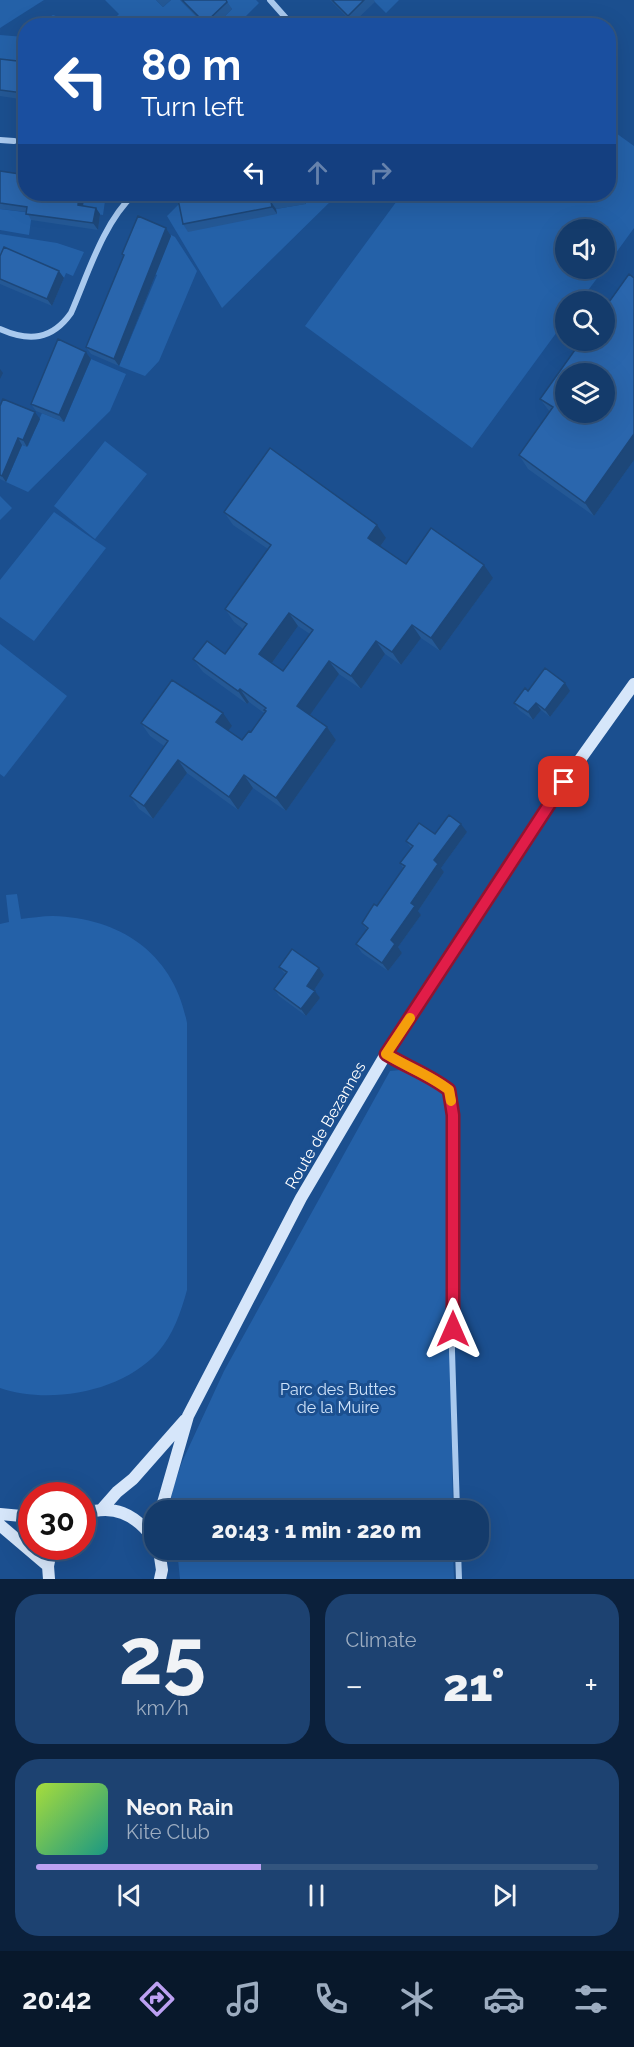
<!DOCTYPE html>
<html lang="en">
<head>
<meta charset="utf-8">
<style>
  body { margin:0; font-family:Raleway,sans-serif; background:#1d4271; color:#f1f3f6; height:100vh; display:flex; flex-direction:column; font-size:22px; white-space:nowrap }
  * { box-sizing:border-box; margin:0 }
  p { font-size:20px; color:#9dadc1 }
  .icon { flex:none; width:33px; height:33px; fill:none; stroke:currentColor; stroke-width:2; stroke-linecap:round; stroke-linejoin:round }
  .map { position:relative; height:1579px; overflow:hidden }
  .panel { display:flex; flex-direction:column; gap:15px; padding:15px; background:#0b203b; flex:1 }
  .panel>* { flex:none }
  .banner { position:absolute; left:18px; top:18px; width:598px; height:183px; border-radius:24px; box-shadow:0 6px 24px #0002,0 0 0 2px #33557e; background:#1a4fa0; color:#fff; overflow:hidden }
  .controls { position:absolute; left:555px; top:219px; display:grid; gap:12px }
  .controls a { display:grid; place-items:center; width:60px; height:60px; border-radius:50%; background:#143b6b; box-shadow:0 6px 24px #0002,0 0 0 2px #33557e; font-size:30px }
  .speed { position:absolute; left:18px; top:1482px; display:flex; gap:12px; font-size:30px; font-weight:700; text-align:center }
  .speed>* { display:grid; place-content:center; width:78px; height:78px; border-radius:50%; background:#143b6b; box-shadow:0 6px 24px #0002,0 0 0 2px #33557e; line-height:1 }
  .speed .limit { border:9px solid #d22; background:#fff; color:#111 }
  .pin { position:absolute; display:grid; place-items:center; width:51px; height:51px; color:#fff; margin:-26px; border-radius:12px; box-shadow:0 3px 9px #0006 }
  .me { position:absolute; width:66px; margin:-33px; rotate:0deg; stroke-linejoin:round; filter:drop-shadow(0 0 4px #0008) }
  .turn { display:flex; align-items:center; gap:21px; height:126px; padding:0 24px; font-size:27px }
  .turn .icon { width:78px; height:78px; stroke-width:2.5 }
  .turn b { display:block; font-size:42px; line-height:51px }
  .lanes { display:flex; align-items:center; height:57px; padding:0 24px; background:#0003; justify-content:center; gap:30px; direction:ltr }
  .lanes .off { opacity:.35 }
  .big { font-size:45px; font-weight:800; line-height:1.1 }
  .panel .widget { flex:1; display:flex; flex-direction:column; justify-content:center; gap:9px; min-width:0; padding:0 21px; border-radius:24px; background:#1d4271 }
  .panel .dial { align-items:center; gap:0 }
  .dial b { font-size:78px; line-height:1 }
  .song { display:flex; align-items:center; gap:18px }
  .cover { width:72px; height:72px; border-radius:9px; background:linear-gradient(135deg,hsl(80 70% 55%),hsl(170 70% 35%)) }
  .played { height:6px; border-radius:3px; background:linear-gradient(90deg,#bca0f2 40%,#33557e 40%) }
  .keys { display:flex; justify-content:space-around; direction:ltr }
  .heat { display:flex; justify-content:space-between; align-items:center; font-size:33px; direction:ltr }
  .panel .tiles { flex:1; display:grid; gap:15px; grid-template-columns:1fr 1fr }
  .widget:last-child { grid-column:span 2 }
  .trip { position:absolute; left:144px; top:1500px; width:345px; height:60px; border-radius:24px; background:#143b6b; box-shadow:0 6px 24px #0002,0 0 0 2px #33557e; font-weight:800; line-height:60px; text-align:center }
  .tab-bar { display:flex; height:96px; justify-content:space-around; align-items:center; background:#08182b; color:#9dadc1 }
  .tab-bar .icon { width:42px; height:42px }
  .tab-bar .on { color:#bca0f2 }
  .tab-bar b { font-size:27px; color:#f1f3f6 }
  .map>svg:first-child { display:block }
</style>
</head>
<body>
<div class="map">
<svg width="634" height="1579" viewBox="0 0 634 1579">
  <rect width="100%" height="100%" fill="#1b4f8f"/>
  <!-- green -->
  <path fill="#2461a8" d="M 0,0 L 44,0 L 0,28 Z
    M 105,0 L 156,0 L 163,7 L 171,0 L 180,0 L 206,25 L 108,25 L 119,14 Z
    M 224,0 L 256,0 L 259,3 L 237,25 L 215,26 L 232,9 Z
    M 373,0 L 399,0 L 386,13 Z
    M 53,15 L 76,23 L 75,25 L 39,25 L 39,23 Z
    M 0,35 L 25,37 L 25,69 L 0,65 Z
    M 609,128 L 634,146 L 634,228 L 605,268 L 604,230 L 566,230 L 566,268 L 604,269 L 580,301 L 566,302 L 565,321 L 472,448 L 305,326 L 402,194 L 609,194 Z
    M 75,194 L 106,194 L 103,215 L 52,207 Z
    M 304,194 L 332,194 L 335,197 L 222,308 L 167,216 L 182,201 L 276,209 L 305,204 Z
    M 0,209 L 32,213 L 29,235 L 0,230 Z
    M 0,234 L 57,243 L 84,252 L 73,276 L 66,273 L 64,278 L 9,255 L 0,267 Z
    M 171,235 L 175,237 L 197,271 L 159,361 L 145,376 L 119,366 L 157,275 L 155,274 Z
    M 91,359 L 126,374 L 110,411 L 28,492 L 6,482 L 22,445 L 28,446 L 42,413 L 64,422 Z
    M 105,441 L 147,474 L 95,539 L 54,506 Z
    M 0,496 L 12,508 L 0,520 Z
    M 54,512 L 106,548 L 34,641 L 0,617 L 0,580 Z
    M 0,644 L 67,696 L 4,777 L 0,774 Z
    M 17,894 L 21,919 C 31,918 42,916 53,916 C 121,918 174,954 187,1023 L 187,1290 C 181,1312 173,1335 158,1352 C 122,1392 50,1405 0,1388 L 0,924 L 9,922 L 6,895 Z
    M 401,1070 L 421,1074 L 443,1089 L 446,1102 L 453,1510 L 169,1510 L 173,1488 L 182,1462 L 224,1371 L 390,1071 Z
    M 177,1550 L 453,1550 L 454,1579 L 180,1579 Z"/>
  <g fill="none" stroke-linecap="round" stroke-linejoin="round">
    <!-- street -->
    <path stroke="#a9c9ee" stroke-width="6" d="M 270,0 L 293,26
      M 0,140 L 14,141
      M 0,329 C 29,342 52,340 71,313 C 88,274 103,223 134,194
      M 386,1054 C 407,1067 430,1075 449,1090 L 453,1115 L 452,1351 L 457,1510
      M 458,1550 L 459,1579"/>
    <!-- secondary -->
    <path stroke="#d6e6fa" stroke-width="12" d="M 102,1509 L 117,1492 L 133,1479 L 185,1420
      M 161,1510 L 188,1416 L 301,1198 L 386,1054 L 564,782 L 634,684
      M 0,1514 L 32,1517
      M 82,1514 C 114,1504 134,1513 154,1539
      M 0,1525 L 48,1566
      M 159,1550 L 162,1570 L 160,1579
      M 49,1579 L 48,1566 L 52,1546"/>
  </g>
  <!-- wall -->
  <path fill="#245895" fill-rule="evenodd" d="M 156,0 L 171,0 L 163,7 Z
    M 180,0 L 226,0 L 232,9 L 215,26 L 205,26 Z
    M 330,0 L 374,0 L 375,2 L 353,23 Z
    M 0,59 L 26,62 L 26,100 L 0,96 Z
    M 0,171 L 83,206 L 96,208 L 100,214 L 98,230 L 31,220 L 27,212 L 0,209 Z
    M 179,194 L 304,194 L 306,204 L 276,209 L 277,214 L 188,232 L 183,224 Z
    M 166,228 L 171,236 L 119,366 L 91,354 L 86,347 L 124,257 L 122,254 Z
    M 0,256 L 64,278 L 52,306 L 0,284 Z
    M 634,278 L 634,460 L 594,516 L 528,469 L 519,455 L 550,412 L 540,399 Z
    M 86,352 L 91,359 L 64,422 L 36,411 L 31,404 Z
    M 0,406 L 40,419 L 27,447 L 22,445 L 6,482 L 0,479 Z
    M 224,512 L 386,538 L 380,547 L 406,564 L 493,578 L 440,651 L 421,638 L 401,665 L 385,654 L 361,689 L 339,674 L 310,714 L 327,727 L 336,740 L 286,811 L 253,788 L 238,810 L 187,773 L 153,819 L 139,809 L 130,796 L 164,746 L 150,736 L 141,723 L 232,726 L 228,730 L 242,740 L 251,732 L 264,713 L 249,702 L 247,704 L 203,672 L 193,659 L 225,654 L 243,629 L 234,622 L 225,609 L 268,549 L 233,525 ZM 298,626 L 310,634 L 283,671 L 272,663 Z
    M 528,691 L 570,691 L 550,717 L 541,710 L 533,720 L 519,710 L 514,703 Z
    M 467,832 L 441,868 L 444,872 L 418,911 L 421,915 L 398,947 L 402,953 L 388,971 L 362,953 L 356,944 L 367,930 L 362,923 L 377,906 L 403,868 L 400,863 L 411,848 L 406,841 L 435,834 Z
    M 279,967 L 324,975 L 314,990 L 320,998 L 306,1016 L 279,996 L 274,989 L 285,974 Z"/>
  <!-- shaded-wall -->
  <path fill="#1d4779" d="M 26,76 L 26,96 L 23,93 Z
    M 79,194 L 85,194 L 82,212 L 78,205 Z
    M 300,194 L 304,194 L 306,204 L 301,196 Z
    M 271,202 L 276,209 L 277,214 L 272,207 Z
    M 96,208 L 100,214 L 98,230 L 93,223 Z
    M 166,228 L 171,236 L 119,366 L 114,359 Z
    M 59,271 L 64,278 L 52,306 L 47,299 Z
    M 86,352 L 91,359 L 64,422 L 59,415 Z
    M 0,369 L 3,373 L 0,379 Z
    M 35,412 L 40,419 L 27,447 L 23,440 Z
    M 634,434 L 634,460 L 594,516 L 585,503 Z
    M 18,438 L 22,445 L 6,482 L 2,476 Z
    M 377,525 L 386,538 L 377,551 L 368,538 Z
    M 484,565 L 493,578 L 440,651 L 431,638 Z
    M 289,613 L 298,626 L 269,667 L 259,654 Z
    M 412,625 L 421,638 L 401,665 L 392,652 Z
    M 376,641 L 385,654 L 361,689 L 351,676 Z
    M 329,661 L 339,674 L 307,719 L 297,706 Z
    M 565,683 L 570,691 L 550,717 L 545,710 Z
    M 240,689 L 249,702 L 247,704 L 238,691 Z
    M 536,703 L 541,710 L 533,720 L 528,712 Z
    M 223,713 L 232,726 L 225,735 L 216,722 Z
    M 327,727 L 336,740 L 286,811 L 276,798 Z
    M 178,760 L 187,773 L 153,819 L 144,806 Z
    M 244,775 L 253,788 L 238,810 L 229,797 Z
    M 461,824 L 467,832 L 441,868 L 444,872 L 418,911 L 421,915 L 398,947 L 402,953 L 388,971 L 382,963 L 391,940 L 434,860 Z
    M 319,968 L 324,975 L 312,993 L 307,986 Z
    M 315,991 L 320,998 L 306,1016 L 301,1009 Z"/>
  <!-- building -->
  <path fill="#2a66ad" stroke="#1d4779" stroke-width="1.5" fill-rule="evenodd" d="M 182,0 L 226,0 L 227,2 L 205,23 Z
    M 332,0 L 364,0 L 348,16 Z
    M 0,59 L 26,62 L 26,76 L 23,93 L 0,90 Z
    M 0,171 L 26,175 L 26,194 L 79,194 L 78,205 L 96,208 L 93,223 L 26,214 L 27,207 L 0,203 Z
    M 177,194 L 300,194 L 301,196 L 271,202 L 272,207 L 183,224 Z
    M 138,216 L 166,228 L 114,359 L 86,347 L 124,255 L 122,254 Z
    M 4,247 L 59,271 L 47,299 L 0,279 L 0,256 Z
    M 629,274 L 634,278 L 634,434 L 585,503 L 519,455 L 553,407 L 540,399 L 582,340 L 604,340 L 604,309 ZM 566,374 L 604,374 L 604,412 L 566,412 Z
    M 58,339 L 86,352 L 59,415 L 31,404 Z
    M 3,399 L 35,412 L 23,440 L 18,438 L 2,476 L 0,475 L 0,406 Z
    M 270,448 L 377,525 L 368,538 L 406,564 L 431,528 L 484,565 L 431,638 L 412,625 L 392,652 L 376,641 L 351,676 L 329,661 L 297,706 L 327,727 L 276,798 L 244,775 L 229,797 L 178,760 L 144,806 L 130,796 L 168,741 L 141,723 L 172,680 L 223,713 L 216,722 L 242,740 L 249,731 L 251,732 L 266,711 L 264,710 L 266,708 L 240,689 L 238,691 L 193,659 L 207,641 L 225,654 L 247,624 L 225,609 L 271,545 L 224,512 ZM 289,613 L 313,630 L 283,671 L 259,654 Z
    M 545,668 L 565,683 L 545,710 L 536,703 L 528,712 L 514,703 L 525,688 L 528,691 Z
    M 449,815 L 461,824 L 434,860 L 438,864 L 411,903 L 415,906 L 391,940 L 395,944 L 382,963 L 356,944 L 368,928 L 362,923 L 374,904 L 377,906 L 405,866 L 400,863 L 413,846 L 406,841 L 419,823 L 435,834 Z
    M 292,949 L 319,968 L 307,986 L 315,991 L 301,1009 L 274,989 L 287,972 L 279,967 Z"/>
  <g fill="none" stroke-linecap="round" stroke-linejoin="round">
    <defs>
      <path id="route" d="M 453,1329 L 453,1115 L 449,1090 C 430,1075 407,1067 386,1054 L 564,782"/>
    </defs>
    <!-- route casing -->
    <use href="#route" stroke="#92132f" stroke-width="15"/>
    <!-- route -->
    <use href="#route" stroke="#e11d48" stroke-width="10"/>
    <!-- slow -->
    <path stroke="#f59e0b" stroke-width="10" d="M 410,1018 L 386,1054 C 407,1067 430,1075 449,1090 L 451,1101"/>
  </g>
  <g text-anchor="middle" stroke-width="6" stroke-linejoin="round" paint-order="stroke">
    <!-- street labels -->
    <g font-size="16" fill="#fff" stroke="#1b4f8f">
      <text transform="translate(325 1125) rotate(-60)" y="6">Route de Bezannes</text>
    </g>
    <!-- park labels -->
    <g font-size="16" fill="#cfe3fa" stroke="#1b4f8f">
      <text x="338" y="1395">Parc des Buttes<tspan x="338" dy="18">de la Muire</tspan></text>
    </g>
  </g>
</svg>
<div class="controls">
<a><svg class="icon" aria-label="sound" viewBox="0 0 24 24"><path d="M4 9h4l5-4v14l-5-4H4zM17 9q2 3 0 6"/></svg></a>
<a><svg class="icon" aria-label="search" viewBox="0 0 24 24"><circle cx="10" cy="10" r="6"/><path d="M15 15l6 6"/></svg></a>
<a><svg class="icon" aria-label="layers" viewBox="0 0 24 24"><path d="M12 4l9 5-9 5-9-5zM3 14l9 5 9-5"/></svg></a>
</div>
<div class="speed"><div class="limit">30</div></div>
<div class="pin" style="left:564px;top:782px;background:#d93025"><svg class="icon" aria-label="arrive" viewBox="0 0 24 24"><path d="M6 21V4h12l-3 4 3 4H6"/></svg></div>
<svg class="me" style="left:453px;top:1329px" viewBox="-20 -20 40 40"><path d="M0-17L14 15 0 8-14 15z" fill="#e11d48" stroke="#fff" stroke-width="4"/></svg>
<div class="trip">20:43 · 1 min · 220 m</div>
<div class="banner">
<div class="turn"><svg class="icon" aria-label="left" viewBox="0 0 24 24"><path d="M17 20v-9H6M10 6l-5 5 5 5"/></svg><div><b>80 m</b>Turn left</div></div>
<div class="lanes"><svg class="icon" aria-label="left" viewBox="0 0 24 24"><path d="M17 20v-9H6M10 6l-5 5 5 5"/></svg><svg class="icon off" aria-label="ahead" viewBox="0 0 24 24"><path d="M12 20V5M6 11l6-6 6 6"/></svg><svg class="icon off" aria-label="right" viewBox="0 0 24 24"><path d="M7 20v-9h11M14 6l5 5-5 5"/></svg></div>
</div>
</div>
<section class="panel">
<div class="tiles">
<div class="widget dial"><b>25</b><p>km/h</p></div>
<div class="widget"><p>Climate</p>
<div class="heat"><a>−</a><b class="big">21°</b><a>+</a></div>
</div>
<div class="widget">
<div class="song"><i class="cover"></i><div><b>Neon Rain</b><p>Kite Club</p></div></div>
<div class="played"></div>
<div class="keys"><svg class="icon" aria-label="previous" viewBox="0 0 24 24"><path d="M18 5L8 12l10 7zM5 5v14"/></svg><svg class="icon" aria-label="pause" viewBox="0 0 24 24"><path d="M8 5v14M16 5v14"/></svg><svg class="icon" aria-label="next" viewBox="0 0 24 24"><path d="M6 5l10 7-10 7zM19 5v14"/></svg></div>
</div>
</div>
</section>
<nav class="tab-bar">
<b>20:42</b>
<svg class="icon on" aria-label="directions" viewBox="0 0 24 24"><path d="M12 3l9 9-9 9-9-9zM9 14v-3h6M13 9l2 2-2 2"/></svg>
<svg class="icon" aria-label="music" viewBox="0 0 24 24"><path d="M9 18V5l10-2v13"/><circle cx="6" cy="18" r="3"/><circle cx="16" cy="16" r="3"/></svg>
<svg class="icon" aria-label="phone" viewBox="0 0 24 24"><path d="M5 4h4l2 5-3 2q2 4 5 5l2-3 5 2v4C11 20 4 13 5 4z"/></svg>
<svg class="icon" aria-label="climate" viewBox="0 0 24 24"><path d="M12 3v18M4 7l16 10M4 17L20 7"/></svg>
<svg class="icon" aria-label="car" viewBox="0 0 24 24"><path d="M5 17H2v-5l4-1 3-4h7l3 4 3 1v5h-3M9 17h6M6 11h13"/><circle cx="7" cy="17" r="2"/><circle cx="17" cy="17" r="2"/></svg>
<svg class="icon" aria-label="filters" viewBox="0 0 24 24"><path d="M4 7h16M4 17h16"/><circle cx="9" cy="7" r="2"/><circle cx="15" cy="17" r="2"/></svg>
</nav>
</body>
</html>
